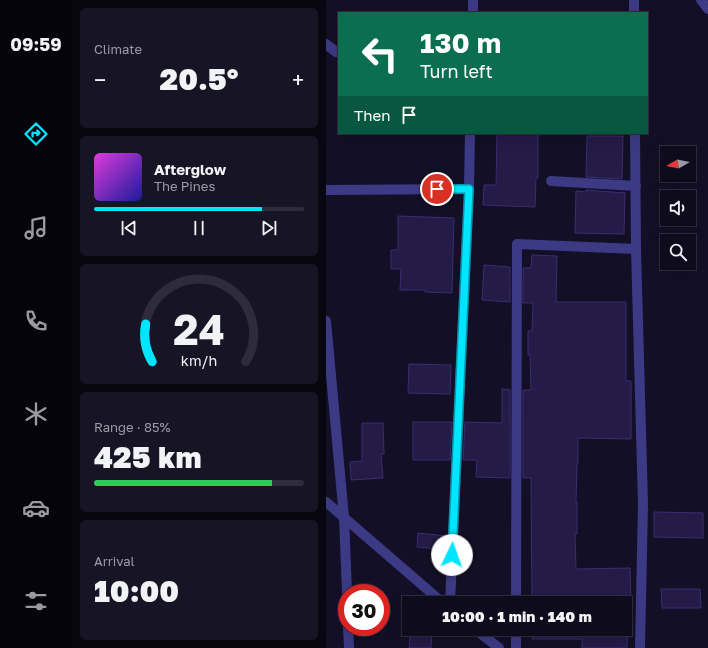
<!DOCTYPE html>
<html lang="en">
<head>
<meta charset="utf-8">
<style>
  body { margin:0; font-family:"Golos Text",sans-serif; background:#171425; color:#f1f3f6; height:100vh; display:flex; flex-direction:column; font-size:15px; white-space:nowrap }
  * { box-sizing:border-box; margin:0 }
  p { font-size:13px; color:#9b9ba3 }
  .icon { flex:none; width:22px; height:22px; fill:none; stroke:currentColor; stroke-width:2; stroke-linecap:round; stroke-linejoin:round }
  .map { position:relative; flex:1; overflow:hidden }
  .details { display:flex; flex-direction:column; gap:8px; padding:8px; background:#08060f; width:254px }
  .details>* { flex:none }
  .hud { position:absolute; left:12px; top:12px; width:310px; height:122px; border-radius:0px; box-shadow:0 4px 16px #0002,0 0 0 1px #2e2b3b; background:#0b6e4f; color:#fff; overflow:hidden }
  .needle { width:26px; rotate:260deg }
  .fabs { position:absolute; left:334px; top:146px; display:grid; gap:8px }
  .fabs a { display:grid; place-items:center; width:36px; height:36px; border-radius:0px; background:#0e0b1c; box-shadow:0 4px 16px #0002,0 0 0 1px #2e2b3b; font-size:20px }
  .speed { position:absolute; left:12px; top:584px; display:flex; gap:8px; font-size:20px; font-weight:700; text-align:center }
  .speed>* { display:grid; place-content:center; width:52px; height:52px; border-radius:50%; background:#0e0b1c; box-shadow:0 4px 16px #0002,0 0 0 1px #2e2b3b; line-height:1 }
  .speed .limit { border:6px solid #d22; background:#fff; color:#111 }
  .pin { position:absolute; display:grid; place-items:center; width:34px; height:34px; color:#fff; margin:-17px; border:2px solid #fff; border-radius:50%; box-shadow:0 1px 4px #0007 }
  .me { position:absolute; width:44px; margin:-22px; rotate:3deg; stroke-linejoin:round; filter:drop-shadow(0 0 3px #0008) }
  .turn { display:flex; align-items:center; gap:14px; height:84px; padding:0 16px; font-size:18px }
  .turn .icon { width:52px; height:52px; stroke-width:2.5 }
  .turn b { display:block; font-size:28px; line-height:34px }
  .then { display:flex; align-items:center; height:38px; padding:0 16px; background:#0003; gap:8px; font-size:15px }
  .big { font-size:30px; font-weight:800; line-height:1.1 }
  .details .card { flex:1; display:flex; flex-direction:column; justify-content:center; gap:6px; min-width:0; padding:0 14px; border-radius:6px; background:#171425 }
  .details .dial { align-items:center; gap:0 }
  .dial svg { height:104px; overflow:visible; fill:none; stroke:#2e2b3b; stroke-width:7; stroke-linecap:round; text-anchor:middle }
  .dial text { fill:#f1f3f6; stroke:none }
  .song { display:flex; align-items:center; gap:12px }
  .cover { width:48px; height:48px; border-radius:6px; background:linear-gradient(135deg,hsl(300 70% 55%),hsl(240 70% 35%)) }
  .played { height:4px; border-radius:2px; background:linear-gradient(90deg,#00e5ff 80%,#2e2b3b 80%) }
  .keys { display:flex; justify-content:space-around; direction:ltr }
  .heat { display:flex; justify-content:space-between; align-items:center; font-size:22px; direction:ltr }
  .charge { height:6px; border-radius:3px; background:linear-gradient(90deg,#34c759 85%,#2e2b3b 0) }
  .trip { position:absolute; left:76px; top:596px; width:230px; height:40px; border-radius:0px; background:#0e0b1c; box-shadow:0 4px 16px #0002,0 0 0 1px #2e2b3b; font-weight:800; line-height:40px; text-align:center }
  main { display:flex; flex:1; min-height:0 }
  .tabs { display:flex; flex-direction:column; width:72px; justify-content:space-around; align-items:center; background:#06040b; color:#9b9ba3 }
  .tabs .icon { width:28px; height:28px }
  .tabs .selected { color:#00e5ff }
  .tabs b { font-size:18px; color:#f1f3f6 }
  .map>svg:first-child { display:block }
</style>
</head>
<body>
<main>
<nav class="tabs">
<b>09:59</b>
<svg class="icon selected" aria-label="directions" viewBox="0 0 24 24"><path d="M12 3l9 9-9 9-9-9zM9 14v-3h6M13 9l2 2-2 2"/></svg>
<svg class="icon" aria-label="music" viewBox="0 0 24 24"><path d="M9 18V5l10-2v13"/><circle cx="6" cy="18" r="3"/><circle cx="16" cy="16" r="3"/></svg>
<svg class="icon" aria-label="phone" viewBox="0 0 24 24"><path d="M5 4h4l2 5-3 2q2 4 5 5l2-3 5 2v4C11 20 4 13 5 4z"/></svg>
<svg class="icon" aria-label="climate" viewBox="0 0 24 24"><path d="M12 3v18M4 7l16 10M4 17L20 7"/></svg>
<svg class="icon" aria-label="car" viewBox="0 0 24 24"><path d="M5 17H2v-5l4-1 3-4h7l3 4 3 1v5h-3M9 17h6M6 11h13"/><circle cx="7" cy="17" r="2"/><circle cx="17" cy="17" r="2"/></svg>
<svg class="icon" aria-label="filters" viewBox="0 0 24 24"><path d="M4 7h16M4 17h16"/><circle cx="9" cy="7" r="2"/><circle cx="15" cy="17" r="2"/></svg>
</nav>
<section class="details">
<div class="card"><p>Climate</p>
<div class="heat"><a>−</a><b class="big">20.5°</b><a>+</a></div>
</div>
<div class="card">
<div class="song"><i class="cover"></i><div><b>Afterglow</b><p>The Pines</p></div></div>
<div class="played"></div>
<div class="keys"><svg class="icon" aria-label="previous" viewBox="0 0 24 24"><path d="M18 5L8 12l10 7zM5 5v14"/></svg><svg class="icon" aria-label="pause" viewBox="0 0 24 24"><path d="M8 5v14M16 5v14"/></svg><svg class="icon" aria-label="next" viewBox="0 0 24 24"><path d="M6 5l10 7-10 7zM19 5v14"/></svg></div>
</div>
<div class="card dial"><svg viewBox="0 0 100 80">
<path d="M14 69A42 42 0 1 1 86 69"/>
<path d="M14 69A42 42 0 0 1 9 40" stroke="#00e5ff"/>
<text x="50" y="56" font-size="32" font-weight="700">24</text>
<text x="50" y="72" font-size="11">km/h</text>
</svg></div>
<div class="card"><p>Range · 85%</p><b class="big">425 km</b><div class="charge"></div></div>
<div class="card"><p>Arrival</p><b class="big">10:00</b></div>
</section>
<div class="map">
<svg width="382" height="648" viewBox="0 0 382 648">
  <rect width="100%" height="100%" fill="#130f26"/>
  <!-- building -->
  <path fill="#241b47" stroke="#3b2d73" d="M 171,133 L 212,133 L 212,178 L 210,178 L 209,207 L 157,205 L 158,185 L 170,185 Z
    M 261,136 L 297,136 L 296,179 L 260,177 Z
    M 260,190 L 299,193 L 298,234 L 249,233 L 250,191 L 260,192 Z
    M 72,216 L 128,218 L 126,293 L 99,292 L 99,290 L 74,290 L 75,269 L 65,269 L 65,250 L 72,250 Z
    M 206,255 L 231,256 L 230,302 L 300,302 L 300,381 L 305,381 L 305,439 L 252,438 L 252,463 L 251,463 L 250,502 L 251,502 L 251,534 L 249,534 L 250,569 L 304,568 L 305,605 L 302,605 L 301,648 L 256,648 L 256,639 L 206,639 L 206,629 L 299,629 L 299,603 L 206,603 L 205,478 L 197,478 L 197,390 L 205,390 L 204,355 L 202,355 L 202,331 L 206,331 L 207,303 L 197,303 L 197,268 L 205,268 Z
    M 158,265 L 184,267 L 184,302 L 156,300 Z
    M 83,364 L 125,365 L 124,394 L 82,393 Z
    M 176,389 L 184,390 L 184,478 L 150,477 L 151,460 L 137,460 L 139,422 L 176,423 Z
    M 87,422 L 126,422 L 124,460 L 87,460 Z
    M 36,423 L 57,423 L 58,454 L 55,454 L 57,478 L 25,480 L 24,462 L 36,461 Z
    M 328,512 L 377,513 L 377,538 L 328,537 Z
    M 92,533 L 121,536 L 120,550 L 91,547 Z
    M 335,589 L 374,589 L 375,608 L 336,608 Z
    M 85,629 L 106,629 L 105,648 L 83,648 Z"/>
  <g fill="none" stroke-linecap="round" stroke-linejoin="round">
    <!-- minor -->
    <path stroke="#3d3a85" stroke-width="10" d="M 308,0 L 308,13
      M 375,0 L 382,9
      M 147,13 L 147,0
      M 0,44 L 10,52 L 13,52
      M 309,133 L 310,249 L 317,504 L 314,648
      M 225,181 L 310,186
      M 0,190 L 143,189
      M 0,321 L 18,517 L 21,593
      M 0,502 L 117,603
      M 124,603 L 143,189 L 144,133
      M 190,603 L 191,244 L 310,249
      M 22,627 L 23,648
      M 149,629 L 173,648
      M 190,648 L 190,629"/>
  </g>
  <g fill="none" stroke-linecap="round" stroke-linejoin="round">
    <defs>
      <path id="route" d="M 111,189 L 143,189 L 126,555"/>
    </defs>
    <!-- route casing -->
    <use href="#route" stroke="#0095a6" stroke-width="10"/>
    <!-- route -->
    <use href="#route" stroke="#00e5ff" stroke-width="7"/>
  </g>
</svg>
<div class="fabs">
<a><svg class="needle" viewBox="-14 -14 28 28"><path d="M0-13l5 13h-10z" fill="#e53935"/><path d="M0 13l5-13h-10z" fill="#9b9ba3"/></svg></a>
<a><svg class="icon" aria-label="sound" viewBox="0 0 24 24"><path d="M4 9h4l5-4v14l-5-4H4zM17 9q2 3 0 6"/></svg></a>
<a><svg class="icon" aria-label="search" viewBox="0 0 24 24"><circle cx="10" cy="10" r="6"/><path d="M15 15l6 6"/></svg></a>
</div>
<div class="speed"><div class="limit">30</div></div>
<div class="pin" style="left:111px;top:189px;background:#d93025"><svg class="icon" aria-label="arrive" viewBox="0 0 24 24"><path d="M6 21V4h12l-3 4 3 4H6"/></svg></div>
<svg class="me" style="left:126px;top:555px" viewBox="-20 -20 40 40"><circle r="19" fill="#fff"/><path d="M0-13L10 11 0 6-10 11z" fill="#00e5ff"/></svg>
<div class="trip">10:00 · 1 min · 140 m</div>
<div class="hud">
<div class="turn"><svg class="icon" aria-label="left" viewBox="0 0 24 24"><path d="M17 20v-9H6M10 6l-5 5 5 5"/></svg><div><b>130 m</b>Turn left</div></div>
<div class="then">Then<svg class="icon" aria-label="arrive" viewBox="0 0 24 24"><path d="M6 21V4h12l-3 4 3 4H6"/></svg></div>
</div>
</div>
</main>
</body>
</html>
